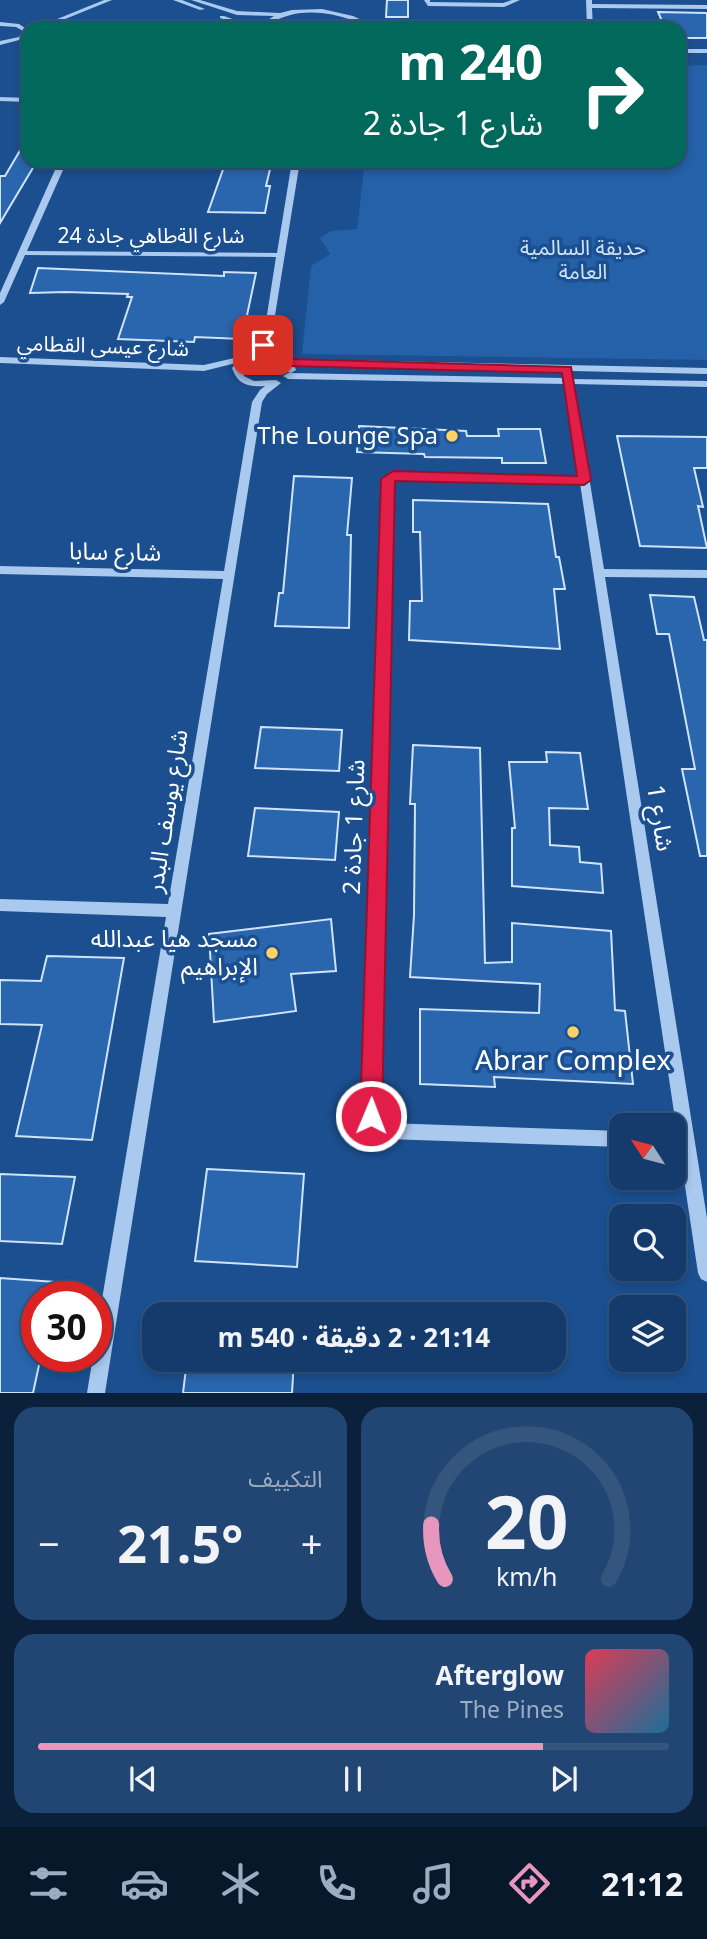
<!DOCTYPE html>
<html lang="ar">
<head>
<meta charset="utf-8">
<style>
  body { margin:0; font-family:"Noto Sans","Noto Sans Arabic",sans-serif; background:#214673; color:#f1f3f6; direction:rtl; height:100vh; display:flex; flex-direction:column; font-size:26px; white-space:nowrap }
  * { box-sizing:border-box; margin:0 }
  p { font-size:23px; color:#9dadc1 }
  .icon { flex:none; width:38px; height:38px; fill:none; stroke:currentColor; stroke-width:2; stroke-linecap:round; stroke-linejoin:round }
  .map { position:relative; height:1393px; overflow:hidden; direction:ltr }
  .sheet { display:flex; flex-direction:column; gap:14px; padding:14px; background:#0b203b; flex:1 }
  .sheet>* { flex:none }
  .hud { position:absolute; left:21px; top:21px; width:665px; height:147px; border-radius:21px; box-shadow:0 4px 10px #0003,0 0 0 2px #33557e; direction:rtl; background:#00695c; color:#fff; overflow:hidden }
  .needle { width:46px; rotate:306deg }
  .buttons { position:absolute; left:609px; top:1113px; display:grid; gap:14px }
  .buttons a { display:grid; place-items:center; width:77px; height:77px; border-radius:14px; background:#143b6b; box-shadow:0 4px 10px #0003,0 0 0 2px #33557e; font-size:35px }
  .speed { position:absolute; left:21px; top:1281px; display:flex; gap:14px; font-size:35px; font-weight:700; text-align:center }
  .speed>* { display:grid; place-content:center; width:91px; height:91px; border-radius:50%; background:#143b6b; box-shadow:0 4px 10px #0003,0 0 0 2px #33557e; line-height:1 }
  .speed .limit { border:10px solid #d22; background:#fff; color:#111 }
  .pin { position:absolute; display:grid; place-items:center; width:60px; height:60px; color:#fff; margin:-30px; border-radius:14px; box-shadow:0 4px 10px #0006 }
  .me { position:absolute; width:77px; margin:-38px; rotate:1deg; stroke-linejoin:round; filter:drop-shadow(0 0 5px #0008) }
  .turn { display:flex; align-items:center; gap:24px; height:147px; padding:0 28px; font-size:32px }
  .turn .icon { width:91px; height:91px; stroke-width:2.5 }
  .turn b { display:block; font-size:49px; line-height:60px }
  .big { font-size:52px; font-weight:700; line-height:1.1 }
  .sheet .widget { flex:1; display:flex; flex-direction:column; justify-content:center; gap:10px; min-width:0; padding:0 24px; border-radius:21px; background:#214673 }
  .sheet .dial { align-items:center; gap:0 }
  .dial svg { height:182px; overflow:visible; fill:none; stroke:#33557e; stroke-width:7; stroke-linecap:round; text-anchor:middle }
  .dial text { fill:#f1f3f6; stroke:none }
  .song { display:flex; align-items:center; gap:21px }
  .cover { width:84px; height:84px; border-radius:10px; background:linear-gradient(135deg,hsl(350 70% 55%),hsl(200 70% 35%)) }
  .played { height:7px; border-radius:4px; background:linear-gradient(90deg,#e797bd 80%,#33557e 80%) }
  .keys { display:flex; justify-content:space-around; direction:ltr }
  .heat { display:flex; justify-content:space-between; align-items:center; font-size:38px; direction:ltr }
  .sheet .tiles { flex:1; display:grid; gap:14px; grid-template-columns:1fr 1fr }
  .widget:last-child { grid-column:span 2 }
  .trip { position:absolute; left:142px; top:1302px; width:424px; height:70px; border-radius:21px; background:#143b6b; box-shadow:0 4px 10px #0003,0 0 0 2px #33557e; font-weight:700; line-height:70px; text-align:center; direction:rtl }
  .tab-bar { display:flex; height:112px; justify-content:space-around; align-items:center; background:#08182b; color:#9dadc1 }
  .tab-bar .icon { width:49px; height:49px }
  .tab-bar .current { color:#e797bd }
  .tab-bar b { font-size:32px; color:#f1f3f6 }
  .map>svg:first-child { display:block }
</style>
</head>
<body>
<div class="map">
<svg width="707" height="1393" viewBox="0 0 707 1393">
  <rect width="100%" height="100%" fill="#1b4f8f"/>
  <!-- green -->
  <path fill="#2461a8" d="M 707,65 L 707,360 L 302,354 L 311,266 L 330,254 L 320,238 L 331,231 L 357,229 L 365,161 L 679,161 L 679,66 Z"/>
  <!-- building -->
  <path fill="#2a66ad" stroke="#cfe3fa" stroke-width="2" d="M 387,0 L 408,0 L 408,17 L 386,17 Z
    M 658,12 L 707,13 L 707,38 L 679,38 L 679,28 L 665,28 Z
    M 28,137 L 28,161 L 37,161 L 0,223 L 0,176 L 5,176 Z
    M 226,161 L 272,161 L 266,186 L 270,186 L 265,213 L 208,212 Z
    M 38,268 L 224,276 L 224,272 L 256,273 L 242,339 L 195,337 L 194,342 L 118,339 L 132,297 L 127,297 L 128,294 L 66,292 L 30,293 Z
    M 359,426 L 466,431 L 467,436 L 499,436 L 498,429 L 540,429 L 546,463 L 502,463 L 502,458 L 425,457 L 424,454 L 357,452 Z
    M 617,436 L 707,437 L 707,468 L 694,468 L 703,507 L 698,506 L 707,548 L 640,546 Z
    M 294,476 L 352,478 L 347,535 L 351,535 L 349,628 L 275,626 L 279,593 L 283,593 Z
    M 413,500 L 548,504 L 556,557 L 559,557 L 565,589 L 554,589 L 560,649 L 409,640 L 410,601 L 422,601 L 420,532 L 413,532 Z
    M 650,595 L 694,597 L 704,640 L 707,640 L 707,856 L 700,856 L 682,769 L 695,769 L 669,634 L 657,634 Z
    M 261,727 L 342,730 L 339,771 L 255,768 Z
    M 413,745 L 480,748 L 485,963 L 512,962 L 512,923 L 611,931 L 615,1010 L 625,1011 L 633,1084 L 494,1077 L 495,1087 L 420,1084 L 420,1009 L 539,1013 L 540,984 L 410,977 L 414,915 L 415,804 L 410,804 Z
    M 546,752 L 580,753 L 588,809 L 549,808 L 550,845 L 579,847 L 580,862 L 601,864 L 603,893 L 512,886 L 512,828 L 515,828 L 509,762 L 547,762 Z
    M 255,808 L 339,812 L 335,860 L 248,856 Z
    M 331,919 L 336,971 L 291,974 L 296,1011 L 214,1022 L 209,934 Z
    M 47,956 L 124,958 L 92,1140 L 16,1136 L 42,1025 L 0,1024 L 0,980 L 41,981 Z
    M 207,1169 L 304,1174 L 297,1267 L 195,1261 Z
    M 0,1174 L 75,1177 L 62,1244 L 0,1241 Z
    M 0,1278 L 83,1284 L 83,1297 L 37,1297 L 37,1356 L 41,1356 L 33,1393 L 0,1393 Z
    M 187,1360 L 294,1360 L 292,1393 L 183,1393 Z"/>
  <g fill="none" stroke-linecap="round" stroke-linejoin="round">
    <!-- minor -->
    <path fill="#a9c9ee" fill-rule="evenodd" d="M 104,0 L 112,0 L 43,28 L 35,28 Z
      M 173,0 L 182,0 L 205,9 L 200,10 Z
      M 191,0 L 200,0 L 237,11 L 280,13 L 292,10 L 322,9 L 353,16 L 379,28 C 369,28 362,23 352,20 C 326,11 296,8 271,23 L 271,28 L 265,28 L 266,21 L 274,16 L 237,15 Z
      M 424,0 L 430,0 L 430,2 L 503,3 L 512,0 L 520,0 L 504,7 L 428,6 Z
      M 586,0 L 592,0 L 592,4 L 707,5 L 707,9 L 592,8 L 593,28 L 587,28 Z
      M 220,16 L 224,16 L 258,28 L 249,28 L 220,18 Z
      M 0,22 L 19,24 L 28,30 L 23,39 L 0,45 L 0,41 L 19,37 L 23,31 L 16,27 L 0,26 Z
      M 679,49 L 707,49 L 707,53 L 679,53 Z
      M 0,97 L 28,98 L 28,102 L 0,101 Z
      M 59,161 L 67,161 L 27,251 L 277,253 L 292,161 L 300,161 L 272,334 L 266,347 L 260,352 C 270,350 284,352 291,359 L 707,368 L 707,374 L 572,371 L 573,379 L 707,381 L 707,387 L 574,384 L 604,569 L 707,570 L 707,578 L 605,577 L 707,1218 L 707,1282 L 701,1279 L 698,1273 L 580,483 L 393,480 L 379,1116 L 380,1120 L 387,1123 L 621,1131 L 621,1147 L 387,1139 L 368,1132 L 363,1116 L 383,479 L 393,473 L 579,477 L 565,384 L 288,379 L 283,376 L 288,373 L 564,378 L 563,371 L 294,365 L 296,370 L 291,373 L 288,372 C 279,350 266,356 247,361 L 242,368 L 244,376 L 254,381 L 276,380 L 281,383 L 267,394 L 262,402 L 105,1393 L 87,1393 L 93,1356 L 96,1356 L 96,1335 L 166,917 L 0,911 L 0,899 L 168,904 L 223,579 L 0,574 L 0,566 L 224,571 L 252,402 L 260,390 L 265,386 C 248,387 238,385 232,368 L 236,363 L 204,371 L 0,363 L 0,357 L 204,365 L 247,355 L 259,344 L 264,334 L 276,257 L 25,255 L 4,302 L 0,305 L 0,293 Z"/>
  </g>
  <!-- route -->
  <path fill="#e11d48" stroke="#92132f" stroke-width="2" d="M 268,330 L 272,331 L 278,345 L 292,359 L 571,367 L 591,480 L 584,485 L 395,481 L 382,1116 L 378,1124 L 371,1127 L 364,1124 L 360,1116 L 381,479 L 393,471 L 577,476 L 562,373 L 289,366 L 267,347 L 263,349 L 257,345 L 264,331 Z"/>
  <!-- markers -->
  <g fill="#ffd166" stroke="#1b4f8f" stroke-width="2.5">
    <circle cx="452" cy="436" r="7"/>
    <circle cx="272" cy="953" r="7"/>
    <circle cx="573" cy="1032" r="7"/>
  </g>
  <g text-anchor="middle" stroke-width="7" stroke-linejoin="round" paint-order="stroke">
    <!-- far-street labels -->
    <g font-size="21" fill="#fff" stroke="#1b4f8f">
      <text x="151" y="243">شارع الةطاهي جادة 24</text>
      <text transform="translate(103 346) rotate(2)" y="7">شارع عيسى القطامي</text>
    </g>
    <!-- far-park labels -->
    <g font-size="21" fill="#cfe3fa" stroke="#1b4f8f">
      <text x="583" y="255">حديقة السالمية<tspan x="583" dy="24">العامة</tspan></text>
    </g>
    <!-- poi labels -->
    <g font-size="24" fill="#fff" stroke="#1b4f8f" text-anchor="end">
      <text x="438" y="444">The Lounge Spa</text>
      <text x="258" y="947">مسجد هيا عبدالله<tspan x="258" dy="28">الإبراهيم</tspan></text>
    </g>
    <!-- street labels -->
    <g font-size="24" fill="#fff" stroke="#1b4f8f">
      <text transform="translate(115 552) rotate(1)" y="8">شارع سابا</text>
      <text transform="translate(167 811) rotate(-81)" y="8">شارع يوسف البدر</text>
      <text transform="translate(660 818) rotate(81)" y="8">شارع 1</text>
      <text transform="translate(354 827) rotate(-88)" y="8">شارع 1 جادة 2</text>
    </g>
    <!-- near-poi labels -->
    <g font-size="28" fill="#fff" stroke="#1b4f8f">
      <text x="573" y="1070">Abrar Complex</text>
    </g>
  </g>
</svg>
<div class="buttons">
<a><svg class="needle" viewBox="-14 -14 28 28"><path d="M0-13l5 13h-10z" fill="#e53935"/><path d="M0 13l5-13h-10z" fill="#9dadc1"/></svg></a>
<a><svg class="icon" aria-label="search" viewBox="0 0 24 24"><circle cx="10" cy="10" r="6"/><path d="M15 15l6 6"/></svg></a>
<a><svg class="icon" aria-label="layers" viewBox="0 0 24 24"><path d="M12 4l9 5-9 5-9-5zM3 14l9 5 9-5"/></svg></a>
</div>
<div class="speed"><div class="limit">30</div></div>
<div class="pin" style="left:263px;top:345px;background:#d93025"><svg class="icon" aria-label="arrive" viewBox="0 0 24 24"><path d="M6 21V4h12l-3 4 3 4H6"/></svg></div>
<svg class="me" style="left:371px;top:1116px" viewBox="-20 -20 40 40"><circle r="17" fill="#e11d48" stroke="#fff" stroke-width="3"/><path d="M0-11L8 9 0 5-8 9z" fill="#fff"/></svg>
<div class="trip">21:14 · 2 دقيقة · 540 m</div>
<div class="hud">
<div class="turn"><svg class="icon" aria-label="right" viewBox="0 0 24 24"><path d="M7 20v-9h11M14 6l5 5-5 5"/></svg><div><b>240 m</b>شارع 1 جادة 2</div></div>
</div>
</div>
<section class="sheet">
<div class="tiles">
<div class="widget dial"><svg viewBox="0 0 100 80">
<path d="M14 69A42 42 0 1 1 86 69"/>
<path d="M14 69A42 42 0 0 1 8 45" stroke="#e797bd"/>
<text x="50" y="56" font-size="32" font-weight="700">20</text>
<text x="50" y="72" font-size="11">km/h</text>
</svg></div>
<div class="widget"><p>التكييف</p>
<div class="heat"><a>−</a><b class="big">21.5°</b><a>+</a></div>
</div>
<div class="widget">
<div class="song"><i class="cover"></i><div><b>Afterglow</b><p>The Pines</p></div></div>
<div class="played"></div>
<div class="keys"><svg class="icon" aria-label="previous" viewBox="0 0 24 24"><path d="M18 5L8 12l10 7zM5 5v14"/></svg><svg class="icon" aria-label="pause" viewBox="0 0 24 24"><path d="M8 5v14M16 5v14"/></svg><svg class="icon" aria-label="next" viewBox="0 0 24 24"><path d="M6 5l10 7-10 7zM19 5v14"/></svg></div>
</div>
</div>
</section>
<nav class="tab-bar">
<b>21:12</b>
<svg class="icon current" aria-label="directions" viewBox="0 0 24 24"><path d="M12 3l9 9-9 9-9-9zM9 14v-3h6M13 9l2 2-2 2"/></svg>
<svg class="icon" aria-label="music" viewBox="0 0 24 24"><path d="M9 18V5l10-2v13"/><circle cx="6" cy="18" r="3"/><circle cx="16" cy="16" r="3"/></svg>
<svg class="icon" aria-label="phone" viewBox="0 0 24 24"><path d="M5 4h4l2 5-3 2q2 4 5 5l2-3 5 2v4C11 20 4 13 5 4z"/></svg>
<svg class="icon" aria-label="climate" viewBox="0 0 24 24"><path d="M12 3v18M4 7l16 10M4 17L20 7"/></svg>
<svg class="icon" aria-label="car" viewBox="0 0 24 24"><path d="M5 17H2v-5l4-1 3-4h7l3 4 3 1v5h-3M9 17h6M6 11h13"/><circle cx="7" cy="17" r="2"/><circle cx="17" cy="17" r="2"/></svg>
<svg class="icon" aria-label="filters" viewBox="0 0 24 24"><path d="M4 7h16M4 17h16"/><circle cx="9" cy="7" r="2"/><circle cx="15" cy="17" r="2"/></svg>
</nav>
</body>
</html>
